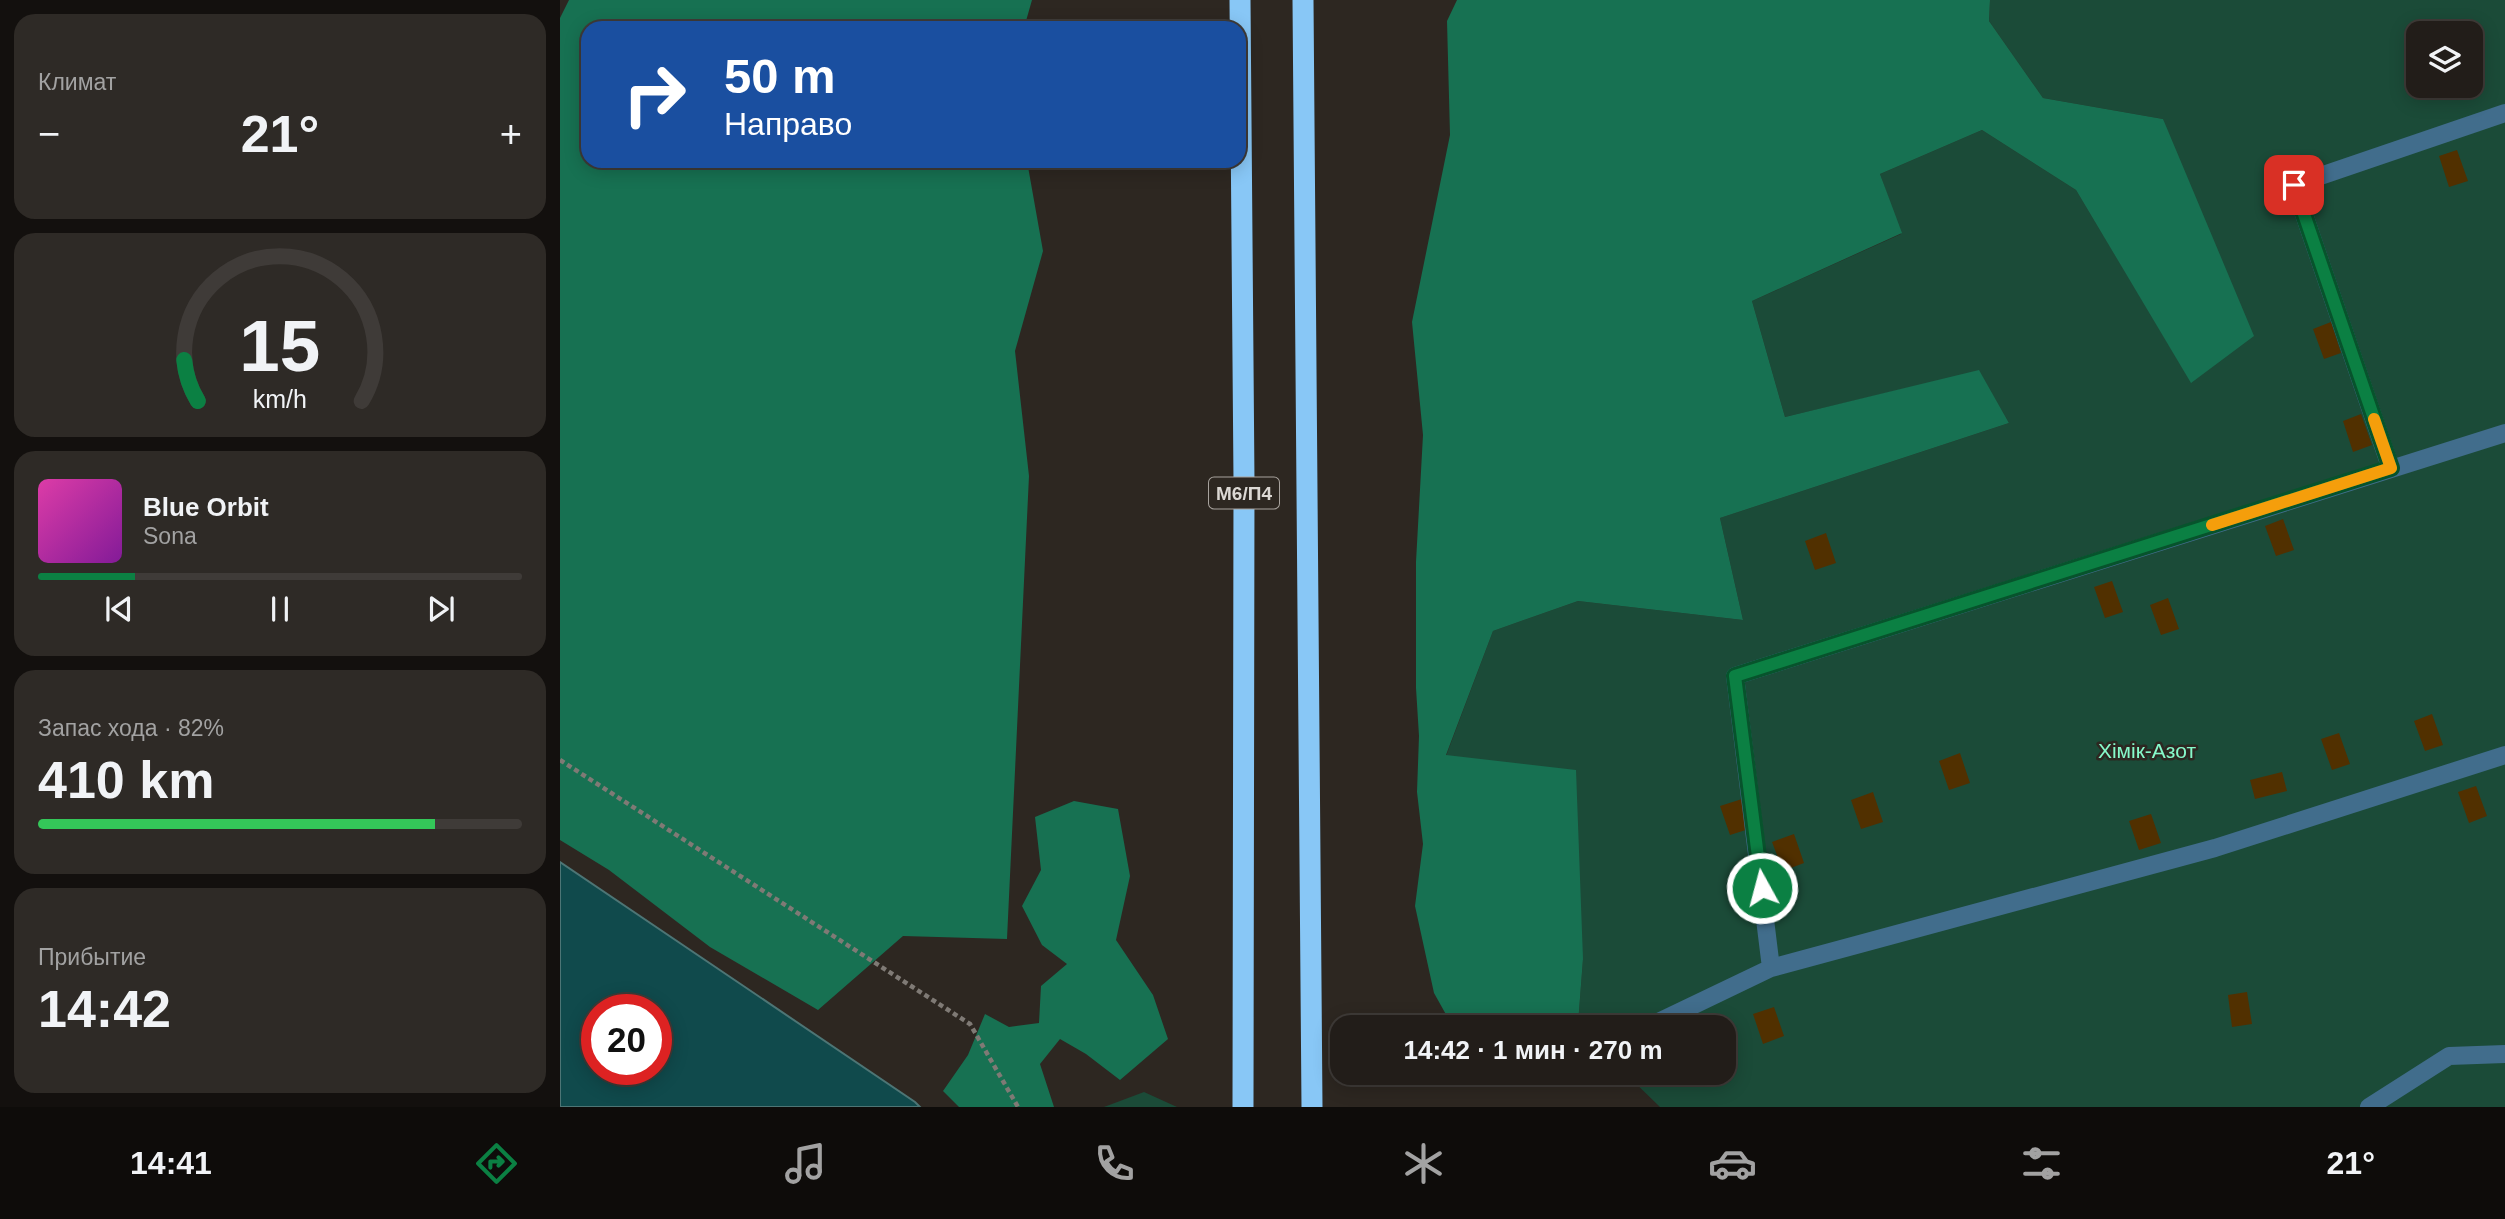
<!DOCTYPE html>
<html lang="ru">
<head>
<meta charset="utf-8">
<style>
  body { margin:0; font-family:Arial,sans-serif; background:#2e2a26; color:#f1f3f6; height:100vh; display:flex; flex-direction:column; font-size:26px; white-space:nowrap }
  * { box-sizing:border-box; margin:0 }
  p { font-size:23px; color:#a2a2a2 }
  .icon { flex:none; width:38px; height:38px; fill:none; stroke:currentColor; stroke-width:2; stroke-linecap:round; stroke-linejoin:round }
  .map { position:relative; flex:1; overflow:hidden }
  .drawer { display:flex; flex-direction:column; gap:14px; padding:14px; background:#13100e; width:560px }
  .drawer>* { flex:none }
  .hud { position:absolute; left:21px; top:21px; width:665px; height:147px; border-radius:21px; box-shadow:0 4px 18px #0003,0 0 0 2px #3f3b38; background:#1a4fa0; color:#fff; overflow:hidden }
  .tools { position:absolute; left:1846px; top:21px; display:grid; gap:14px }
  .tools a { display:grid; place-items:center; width:77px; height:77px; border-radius:14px; background:#221d19; box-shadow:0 4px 18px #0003,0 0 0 2px #3f3b38; font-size:35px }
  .speed { position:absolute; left:21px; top:994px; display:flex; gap:14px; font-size:35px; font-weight:700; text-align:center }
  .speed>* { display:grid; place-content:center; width:91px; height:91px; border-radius:50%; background:#221d19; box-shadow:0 4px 18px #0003,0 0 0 2px #3f3b38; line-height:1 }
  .speed .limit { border:10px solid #d22; background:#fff; color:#111 }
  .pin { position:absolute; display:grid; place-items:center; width:60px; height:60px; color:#fff; margin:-30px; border-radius:14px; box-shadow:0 4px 10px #0006 }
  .me { position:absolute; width:77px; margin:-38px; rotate:353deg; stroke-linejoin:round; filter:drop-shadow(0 0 5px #0008) }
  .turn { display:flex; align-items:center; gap:24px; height:147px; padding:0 28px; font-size:32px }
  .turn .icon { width:91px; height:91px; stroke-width:2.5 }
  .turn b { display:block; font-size:49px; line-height:60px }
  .big { font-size:52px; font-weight:700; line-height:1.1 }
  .drawer .card { flex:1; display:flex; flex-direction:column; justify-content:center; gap:10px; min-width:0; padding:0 24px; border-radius:21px; background:#2e2a26 }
  .drawer .dial { align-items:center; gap:0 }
  .dial svg { height:182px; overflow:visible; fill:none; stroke:#3f3b38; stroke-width:7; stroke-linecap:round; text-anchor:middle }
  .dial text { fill:#f1f3f6; stroke:none }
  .song { display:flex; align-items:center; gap:21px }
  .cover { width:84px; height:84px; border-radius:10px; background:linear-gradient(135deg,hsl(320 70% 55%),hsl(290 70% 35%)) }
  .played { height:7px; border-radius:4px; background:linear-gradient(90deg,#0b8043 20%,#3f3b38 20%) }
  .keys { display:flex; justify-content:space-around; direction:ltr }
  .heat { display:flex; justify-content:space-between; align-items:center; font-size:38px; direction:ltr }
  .charge { height:10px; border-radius:5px; background:linear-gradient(90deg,#34c759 82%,#3f3b38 0) }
  .trip { position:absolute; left:770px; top:1015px; width:406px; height:70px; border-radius:21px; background:#221d19; box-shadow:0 4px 18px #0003,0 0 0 2px #3f3b38; font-weight:700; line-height:70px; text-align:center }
  .tab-bar { display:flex; height:112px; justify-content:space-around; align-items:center; background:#0e0c0a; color:#a2a2a2 }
  .tab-bar .icon { width:49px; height:49px }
  .tab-bar .on { color:#0b8043 }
  .tab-bar b { font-size:32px; color:#f1f3f6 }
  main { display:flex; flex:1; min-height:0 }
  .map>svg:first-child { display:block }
</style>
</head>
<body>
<main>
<section class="drawer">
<div class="card"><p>Климат</p>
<div class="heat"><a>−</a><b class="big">21°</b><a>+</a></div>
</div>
<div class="card dial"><svg viewBox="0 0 100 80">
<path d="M14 69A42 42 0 1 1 86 69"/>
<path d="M14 69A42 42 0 0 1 8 51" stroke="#0b8043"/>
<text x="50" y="56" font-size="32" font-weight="700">15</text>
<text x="50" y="72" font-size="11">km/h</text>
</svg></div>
<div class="card">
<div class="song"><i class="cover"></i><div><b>Blue Orbit</b><p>Sona</p></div></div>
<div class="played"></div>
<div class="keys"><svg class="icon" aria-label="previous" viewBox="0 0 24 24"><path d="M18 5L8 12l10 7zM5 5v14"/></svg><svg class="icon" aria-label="pause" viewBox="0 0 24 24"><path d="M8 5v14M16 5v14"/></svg><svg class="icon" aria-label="next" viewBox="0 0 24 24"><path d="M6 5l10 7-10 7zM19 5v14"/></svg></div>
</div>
<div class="card"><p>Запас хода · 82%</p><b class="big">410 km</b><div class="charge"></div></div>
<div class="card"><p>Прибытие</p><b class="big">14:42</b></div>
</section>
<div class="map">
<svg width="1945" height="1107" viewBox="0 0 1945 1107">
  <rect width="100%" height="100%" fill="#2d2721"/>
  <!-- green -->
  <path fill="#1b4b38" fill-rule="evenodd" d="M 1430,0 L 1945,0 L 1945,1107 L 1100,1107 L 1065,1073 L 1164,1073 L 1164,1027 L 1020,1027 L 1018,1024 L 1023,959 L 886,756 L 933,631 L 1018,601 L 1183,620 L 1160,518 L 1449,423 L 1419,371 L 1225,417 L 1192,301 L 1341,234 L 1320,174 L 1422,130 L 1516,190 L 1631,382 L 1603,119 L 1483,98 L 1429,21 ZM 1858,33 L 1911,33 L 1911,86 L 1858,86 Z
    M 584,1092 L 617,1107 L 544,1107 Z"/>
  <!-- forest -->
  <path fill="#177152" d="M 9,0 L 472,0 L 464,28 L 28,28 L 28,161 L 467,161 L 483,251 L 455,351 L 469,476 L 447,939 L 343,936 L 258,1010 L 150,947 L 49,870 L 0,840 L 0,18 Z
    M 897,0 L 1430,0 L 1429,21 L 1483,98 L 1603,119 L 1694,336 L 1631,383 L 1516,190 L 1422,130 L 1320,174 L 1342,233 L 1192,301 L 1225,417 L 1419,370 L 1449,423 L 1160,518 L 1183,620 L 1018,601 L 933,631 L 886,755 L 1016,770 L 1023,959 L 1018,1024 L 1010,1027 L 893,1027 L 874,993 L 855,906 L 863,844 L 857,792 L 859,736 L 856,688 L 856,562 L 863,435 L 852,322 L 890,135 L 887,21 Z
    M 514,801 L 558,809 L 570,876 L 556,940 L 593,995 L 608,1039 L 560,1080 L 526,1054 L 500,1039 L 480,1064 L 494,1107 L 399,1107 L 383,1091 L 408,1055 L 425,1014 L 449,1027 L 479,1023 L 481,986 L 507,964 L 482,945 L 462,906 L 481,870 L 475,817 Z"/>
  <!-- water -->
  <path fill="#104a4c" stroke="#4d7575" stroke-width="2" fill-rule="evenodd" d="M 0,862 L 355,1102 L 360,1107 L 0,1107 ZM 37,1010 L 96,1010 L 96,1069 L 37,1069 Z"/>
  <!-- building -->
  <path fill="#513000" d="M 1897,150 L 1908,181 L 1889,187 L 1879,156 Z
    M 1771,322 L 1781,353 L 1764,359 L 1753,329 Z
    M 1801,414 L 1812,445 L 1793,452 L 1783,421 Z
    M 1723,519 L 1734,550 L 1716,556 L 1705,526 Z
    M 1266,533 L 1276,563 L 1255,570 L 1245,541 Z
    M 1552,581 L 1563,612 L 1545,618 L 1534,587 Z
    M 1608,598 L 1619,629 L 1601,635 L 1590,605 Z
    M 1872,714 L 1883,745 L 1865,751 L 1854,721 Z
    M 1779,733 L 1790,764 L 1772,770 L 1761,739 Z
    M 1400,753 L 1410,783 L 1389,790 L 1379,761 Z
    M 1722,772 L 1727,791 L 1695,799 L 1690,780 Z
    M 1916,786 L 1927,816 L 1909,823 L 1898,792 Z
    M 1313,792 L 1323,822 L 1301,829 L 1291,800 Z
    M 1182,799 L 1192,828 L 1170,835 L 1160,806 Z
    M 1591,814 L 1601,843 L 1579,850 L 1569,821 Z
    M 1234,834 L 1244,863 L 1223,871 L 1212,842 Z
    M 1687,992 L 1692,1024 L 1672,1027 L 1668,995 Z
    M 1214,1007 L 1224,1036 L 1203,1044 L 1193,1014 Z"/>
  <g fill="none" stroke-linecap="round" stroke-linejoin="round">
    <!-- path -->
    <path stroke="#7f7a75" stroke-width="4.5" stroke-dasharray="5 3.5" stroke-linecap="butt" d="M 0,760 L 410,1024 L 458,1107"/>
    <!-- minor -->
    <path stroke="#416d8c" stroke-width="18" d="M 1831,469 L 1734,185 L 1945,113
      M 1211,968 L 1175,676 L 1945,433
      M 1088,1027 L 1211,968 L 1655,848 L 1945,755
      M 1809,1107 L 1889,1056 L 1945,1054"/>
    <!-- highway -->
    <path stroke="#88c7f6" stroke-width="21" d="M 680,0 L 684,481 L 683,1107
      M 743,0 L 752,1107"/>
  </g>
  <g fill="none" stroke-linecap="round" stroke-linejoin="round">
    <defs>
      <path id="route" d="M 1202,888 L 1175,676 L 1831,468 L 1734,185"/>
    </defs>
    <!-- route casing -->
    <use href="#route" stroke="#07532c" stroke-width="18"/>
    <!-- route -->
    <use href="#route" stroke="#0b8043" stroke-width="12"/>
    <!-- slow -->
    <path stroke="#f59e0b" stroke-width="12" d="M 1652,525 L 1831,468 L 1814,419"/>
  </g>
  <g text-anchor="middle" stroke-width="5" stroke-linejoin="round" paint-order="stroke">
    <!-- shield labels -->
    <rect fill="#2d2721" stroke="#a8a39e" stroke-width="2" x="649" y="477.5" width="70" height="31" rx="5"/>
    <g font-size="19" font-weight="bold" fill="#dcd8d4">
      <text x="684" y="500">М6/П4</text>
    </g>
    <!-- park labels -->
    <g font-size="21" fill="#86f9ca" stroke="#2d2721">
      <text x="1587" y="758">Хімік-Азот</text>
    </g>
  </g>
</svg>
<div class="tools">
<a><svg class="icon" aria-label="layers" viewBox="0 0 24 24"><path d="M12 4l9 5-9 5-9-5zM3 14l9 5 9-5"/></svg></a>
</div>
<div class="speed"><div class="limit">20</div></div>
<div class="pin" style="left:1734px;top:185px;background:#d93025"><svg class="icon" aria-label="arrive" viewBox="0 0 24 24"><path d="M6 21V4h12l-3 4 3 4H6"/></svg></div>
<svg class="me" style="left:1202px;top:888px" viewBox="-20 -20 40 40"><circle r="17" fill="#0b8043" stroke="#fff" stroke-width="3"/><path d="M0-11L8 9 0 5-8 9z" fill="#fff"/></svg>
<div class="trip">14:42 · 1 мин · 270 m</div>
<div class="hud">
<div class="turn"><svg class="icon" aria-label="right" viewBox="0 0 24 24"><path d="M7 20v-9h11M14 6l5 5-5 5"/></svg><div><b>50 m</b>Направо</div></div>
</div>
</div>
</main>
<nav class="tab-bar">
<b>14:41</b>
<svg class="icon on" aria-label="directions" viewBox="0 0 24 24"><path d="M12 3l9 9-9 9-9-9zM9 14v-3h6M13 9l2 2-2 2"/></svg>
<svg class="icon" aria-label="music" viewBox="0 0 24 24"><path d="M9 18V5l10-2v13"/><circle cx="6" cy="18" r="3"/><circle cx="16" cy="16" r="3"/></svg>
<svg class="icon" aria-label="phone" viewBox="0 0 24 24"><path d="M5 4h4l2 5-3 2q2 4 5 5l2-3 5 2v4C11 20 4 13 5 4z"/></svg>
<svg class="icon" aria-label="climate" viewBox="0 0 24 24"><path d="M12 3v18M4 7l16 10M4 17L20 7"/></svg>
<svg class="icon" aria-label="car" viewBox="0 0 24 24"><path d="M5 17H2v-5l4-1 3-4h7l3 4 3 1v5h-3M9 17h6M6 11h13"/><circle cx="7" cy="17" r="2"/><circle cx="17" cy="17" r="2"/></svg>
<svg class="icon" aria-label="filters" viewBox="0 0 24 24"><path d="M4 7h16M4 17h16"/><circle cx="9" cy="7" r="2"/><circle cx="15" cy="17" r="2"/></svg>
<b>21°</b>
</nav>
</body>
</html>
